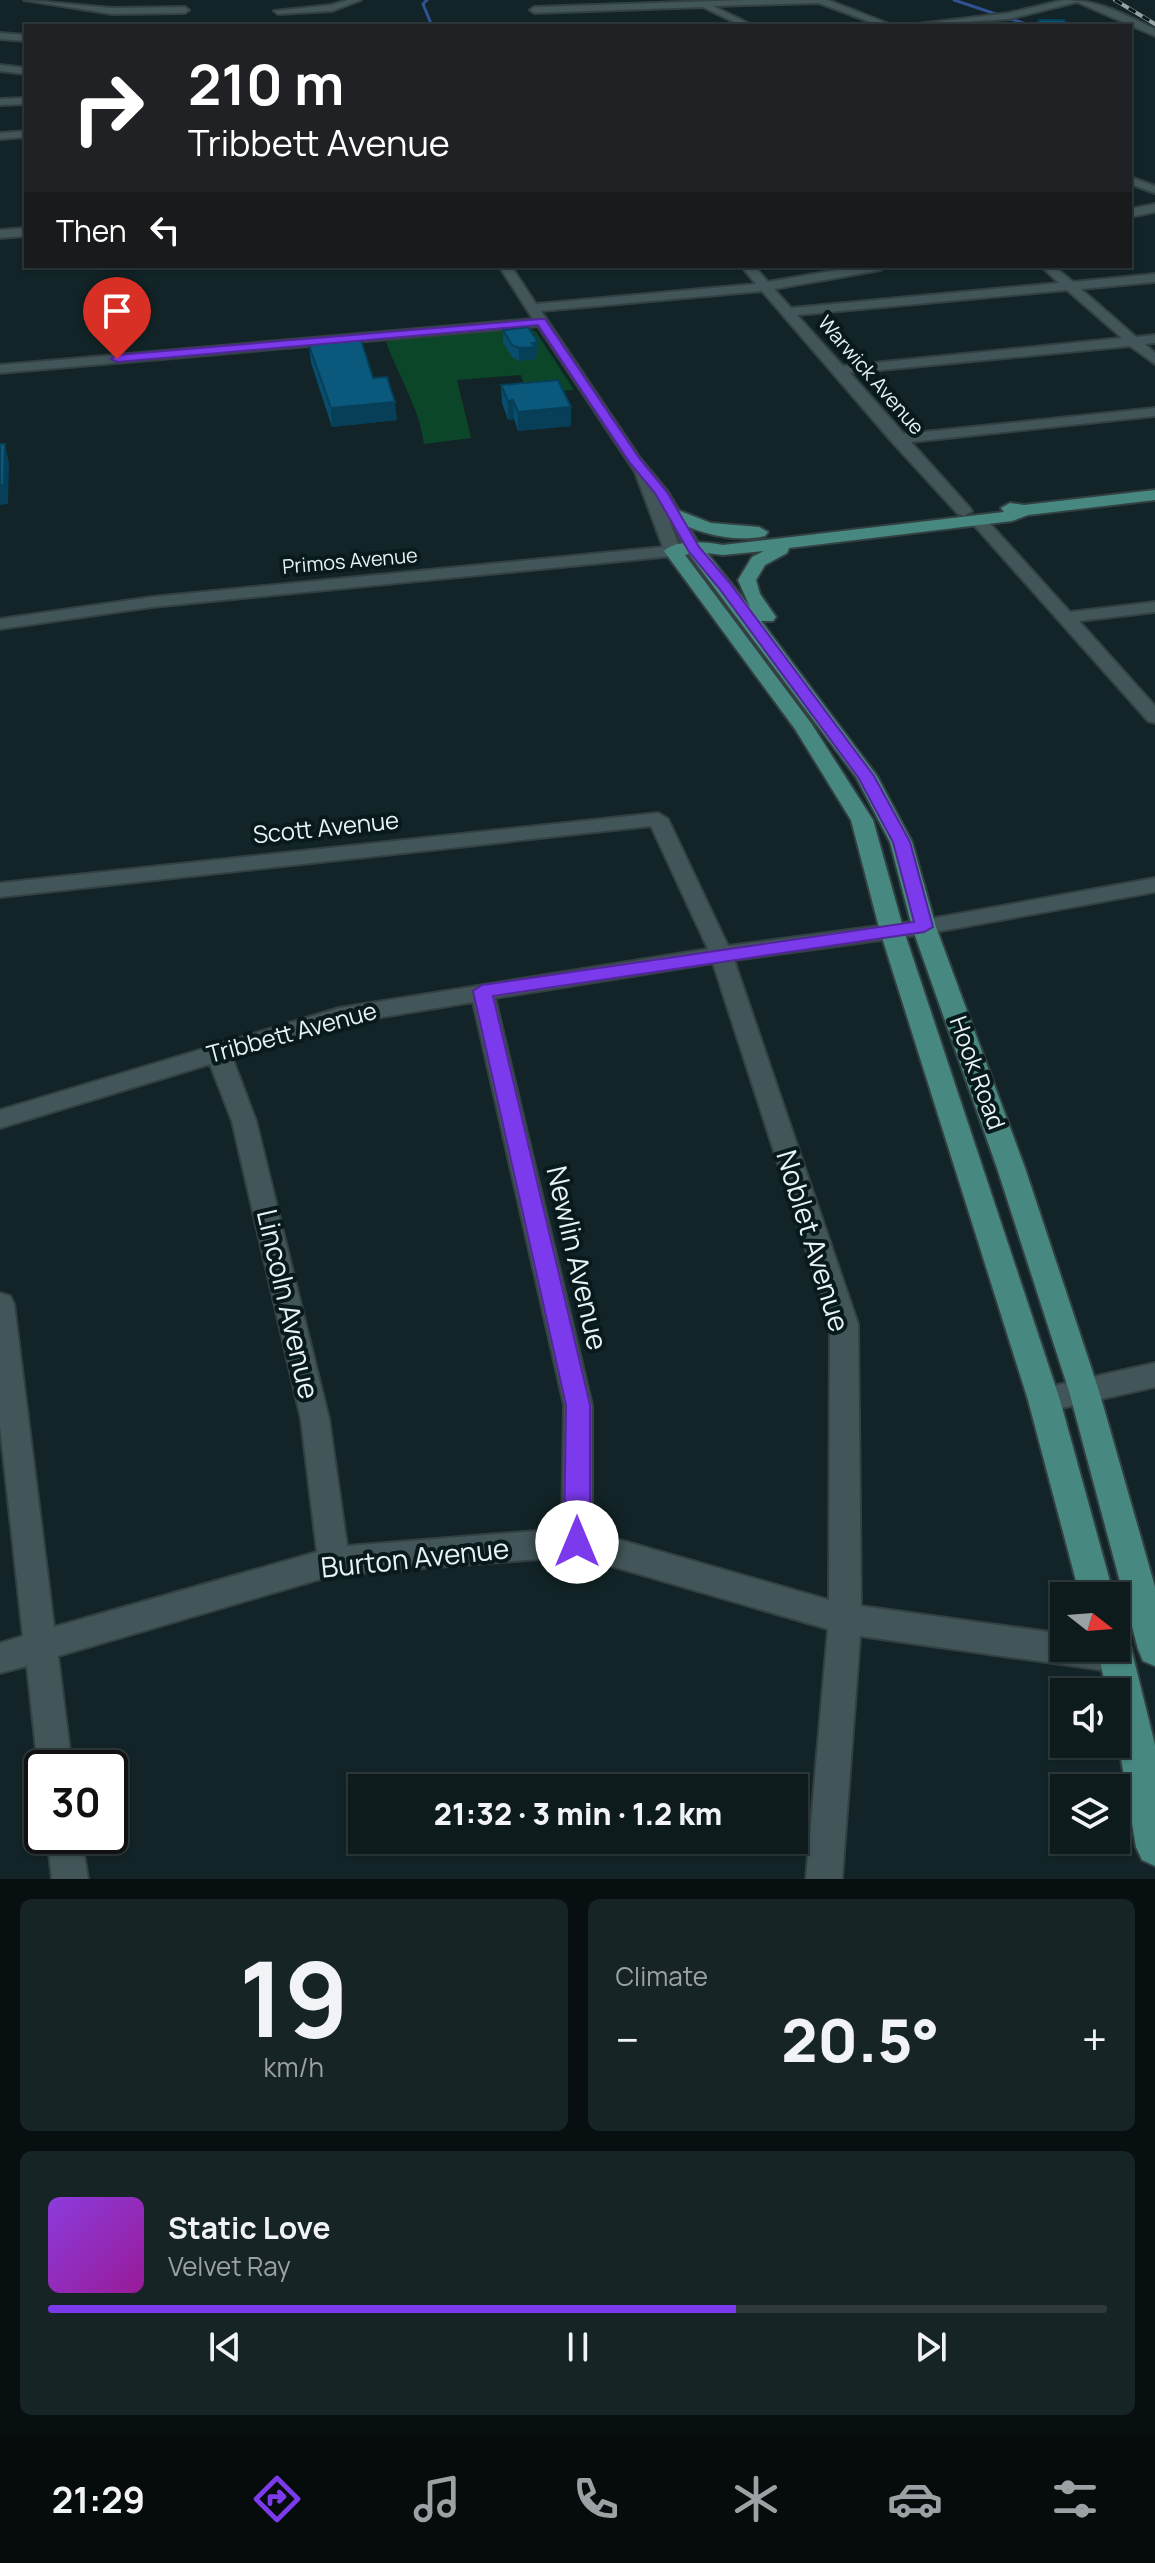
<!DOCTYPE html>
<html lang="en">
<head>
<meta charset="utf-8">
<style>
  body { margin:0; font-family:Manrope,sans-serif; background:#172426; color:#f1f3f6; height:100vh; display:flex; flex-direction:column; font-size:30px; white-space:nowrap }
  * { box-sizing:border-box; margin:0 }
  p { font-size:26px; color:#9ba1a4 }
  .icon { flex:none; width:44px; height:44px; fill:none; stroke:currentColor; stroke-width:2; stroke-linecap:round; stroke-linejoin:round }
  .map { position:relative; height:1879px; overflow:hidden }
  .drawer { display:flex; flex-direction:column; gap:20px; padding:20px; background:#080f10; flex:1 }
  .drawer>* { flex:none }
  .hud { position:absolute; left:24px; top:24px; width:1108px; height:244px; border-radius:0px; box-shadow:0 2px 6px #0004,0 0 0 2px #2e393b; background:#202124; color:#fff; overflow:hidden }
  .needle { width:52px; rotate:107deg }
  .controls { position:absolute; left:1050px; top:1582px; display:grid; gap:16px }
  .controls a { display:grid; place-items:center; width:80px; height:80px; border-radius:0px; background:#0e1b1d; box-shadow:0 2px 6px #0004,0 0 0 2px #2e393b; font-size:40px }
  .speed { position:absolute; left:24px; top:1750px; display:flex; gap:16px; font-size:40px; font-weight:700; text-align:center }
  .speed>* { display:grid; place-content:center; width:104px; height:104px; border-radius:50%; background:#0e1b1d; box-shadow:0 2px 6px #0004,0 0 0 2px #2e393b; line-height:1 }
  .speed .limit { border:4px solid #111; border-radius:12px; background:#fff; color:#111 }
  .pin { position:absolute; display:grid; place-items:center; width:68px; height:68px; color:#fff; margin:-82px -34px; border-radius:50% 50% 50% 0; rotate:-45deg; box-shadow:0 0 8px #0007 }
  .pin .icon { rotate:45deg }
  .me { position:absolute; width:88px; margin:-44px; rotate:0deg; stroke-linejoin:round; filter:drop-shadow(0 0 6px #0008) }
  .turn { display:flex; align-items:center; gap:28px; height:168px; padding:0 32px; font-size:36px }
  .turn .icon { width:104px; height:104px; stroke-width:2.5 }
  .turn b { display:block; font-size:56px; line-height:68px }
  .then { display:flex; align-items:center; height:76px; padding:0 32px; background:#0003; gap:16px; font-size:30px }
  .big { font-size:60px; font-weight:800; line-height:1.1 }
  .drawer .widget { flex:1; display:flex; flex-direction:column; justify-content:center; gap:12px; min-width:0; padding:0 28px; border-radius:12px; background:#172426 }
  .drawer .dial { align-items:center; gap:0 }
  .dial b { font-size:104px; line-height:1 }
  .song { display:flex; align-items:center; gap:24px }
  .cover { width:96px; height:96px; border-radius:12px; background:linear-gradient(135deg,hsl(270 70% 55%),hsl(300 70% 35%)) }
  .played { height:8px; border-radius:4px; background:linear-gradient(90deg,#7c3aed 65%,#2e393b 65%) }
  .keys { display:flex; justify-content:space-around; direction:ltr }
  .heat { display:flex; justify-content:space-between; align-items:center; font-size:44px; direction:ltr }
  .drawer .tiles { flex:1; display:grid; gap:20px; grid-template-columns:1fr 1fr }
  .widget:last-child { grid-column:span 2 }
  .trip { position:absolute; left:348px; top:1774px; width:460px; height:80px; border-radius:0px; background:#0e1b1d; box-shadow:0 2px 6px #0004,0 0 0 2px #2e393b; font-weight:800; line-height:80px; text-align:center }
  .dock { display:flex; height:128px; justify-content:space-around; align-items:center; background:#060b0c; color:#9ba1a4 }
  .dock .icon { width:56px; height:56px }
  .dock .active { color:#7c3aed }
  .dock b { font-size:36px; color:#f1f3f6 }
  .map>svg:first-child { display:block }
</style>
</head>
<body>
<div class="map">
<svg width="1155" height="1879" viewBox="0 0 1155 1879">
  <rect width="100%" height="100%" fill="#122427"/>
  <!-- green -->
  <path fill="#0c4629" d="M 529,328 L 536,332 L 574,390 L 527,393 L 521,375 L 457,380 L 471,438 L 424,444 C 419,407 399,377 386,342 L 401,338 Z"/>
  <g fill="none" stroke-linecap="round" stroke-linejoin="round">
    <!-- stream -->
    <path stroke="#305292" stroke-width="3" d="M 427,0 L 423,4 L 432,26
      M 954,0 L 1032,26"/>
    <defs>
      <path id="minor" d="M 24,0 L 112,8 L 185,7 L 189,10 L 185,13 L 112,14 Z
        M 348,0 L 361,0 L 332,11 L 278,14 L 274,11 L 331,5 Z
        M 745,0 L 828,0 L 894,26 L 881,26 L 819,3 L 713,6 L 754,26 L 742,26 L 703,7 L 534,13 L 530,10 L 534,7 Z
        M 1064,0 C 1100,0 1123,14 1155,29 L 1155,36 L 1077,2 L 1009,19 L 902,26 L 1009,13 Z
        M 0,33 L 26,35 L 26,41 L 0,39 Z
        M 0,65 L 26,68 L 26,74 L 0,71 Z
        M 26,98 L 26,104 L 0,105 L 0,99 Z
        M 26,131 L 26,137 L 0,139 L 0,133 Z
        M 1130,177 L 1155,186 L 1155,193 L 1130,184 Z
        M 1155,204 L 1155,212 L 1130,217 L 1130,209 Z
        M 26,228 L 26,236 L 0,238 L 0,230 Z
        M 499,266 L 511,266 L 536,304 L 756,284 L 741,266 L 754,266 L 768,282 L 859,266 L 886,266 L 880,270 L 774,289 L 791,308 L 1059,283 L 1041,266 L 1054,266 L 1073,282 L 1155,274 L 1155,282 L 1081,289 L 1136,337 L 1155,335 L 1155,343 L 1145,344 L 1155,353 L 1155,364 L 1130,346 L 850,373 L 904,434 L 1155,408 L 1155,416 L 911,442 L 970,508 L 972,511 L 964,516 L 958,514 L 892,442 L 762,291 L 541,311 L 640,458 L 668,492 L 702,549 L 700,552 L 688,552 L 669,520 L 681,551 L 673,556 L 152,607 L 0,629 L 0,619 L 152,597 L 663,547 L 635,472 L 538,326 L 0,373 L 0,365 L 533,319 ZM 1067,290 L 1122,338 L 843,366 L 797,315 Z
        M 978,515 L 984,517 L 1070,612 L 1155,602 L 1155,612 L 1079,621 L 1155,706 L 1155,723 L 1148,721 L 972,523 L 972,517 Z
        M 658,813 L 668,819 L 728,946 L 924,920 L 1155,878 L 1155,892 L 924,934 L 734,960 L 858,1324 L 861,1606 L 1064,1634 L 1064,1648 L 1116,1648 L 1117,1642 L 1128,1646 L 1133,1657 L 1128,1668 L 1117,1672 L 860,1636 L 842,1879 L 806,1879 L 828,1629 L 577,1556 L 334,1575 L 58,1656 L 72,1768 L 42,1768 L 42,1777 L 38,1768 L 27,1666 L 0,1673 L 0,1643 L 23,1636 L 0,1426 L 0,1293 L 10,1296 L 14,1304 L 54,1627 L 317,1552 L 301,1419 L 232,1121 L 210,1064 L 0,1128 L 0,1110 L 339,1008 L 708,949 L 651,826 L 0,897 L 0,883 ZM 713,963 L 830,1324 L 829,1600 L 592,1532 L 592,1405 L 495,998 ZM 473,1002 L 564,1405 L 562,1529 L 347,1546 L 329,1419 L 256,1121 L 232,1057 L 340,1024 Z
        M 1155,1363 L 1155,1387 L 1044,1412 L 1034,1409 L 1030,1400 L 1034,1391 L 1044,1388 Z
        M 47,1836 L 81,1836 L 88,1879 L 52,1879 Z"/>
      <path id="major" d="M 1155,490 L 1155,500 L 1028,515 L 1012,521 L 789,548 L 787,553 L 765,565 L 756,580 L 760,594 L 776,617 L 773,621 L 761,621 L 877,776 L 912,842 L 936,927 L 1025,1168 L 1099,1391 L 1155,1587 L 1155,1666 L 1143,1661 L 1138,1649 L 1069,1391 L 997,1168 L 912,927 L 890,842 L 856,777 L 689,554 L 685,555 L 811,723 L 873,820 L 904,931 L 1060,1400 L 1114,1596 L 1080,1596 L 1028,1400 L 880,931 L 851,820 L 795,729 L 664,551 C 677,539 706,542 723,545 L 1004,512 L 1001,508 L 1010,503 L 1024,505 ZM 764,551 L 752,557 L 738,580 L 750,607 L 707,553 L 723,555 Z
        M 675,509 L 711,523 L 759,527 L 768,532 L 765,536 C 733,543 697,533 669,518 L 666,514 L 669,510 Z
        M 1116,1632 L 1126,1636 L 1131,1648 L 1155,1745 L 1155,1866 L 1142,1860 L 1136,1847 L 1116,1729 L 1116,1692 L 1107,1692 L 1097,1648 L 1116,1648 Z"/>
    </defs>
    <!-- minor casing -->
    <use href="#minor" stroke="#334042" stroke-width="4"/>
    <!-- major casing -->
    <use href="#major" stroke="#334042" stroke-width="4"/>
    <!-- minor -->
    <use href="#minor" fill="#425558" fill-rule="evenodd"/>
    <!-- major -->
    <use href="#major" fill="#478981" fill-rule="evenodd"/>
    <defs>
      <path id="rail" d="M 1115,0 L 1155,24"/>
    </defs>
    <!-- rail casing -->
    <use href="#rail" stroke="#94a2a4" stroke-width="4"/>
    <!-- rail -->
    <use href="#rail" stroke="#091a1d" stroke-width="3" stroke-dasharray="8" stroke-linecap="butt"/>
  </g>
  <!-- wall -->
  <path fill="#094d6c" d="M 503,330 L 538,342 L 538,354 L 535,355 L 535,359 L 519,361 L 512,357 L 503,342 Z
    M 309,345 L 373,378 L 397,420 L 332,427 L 311,363 Z
    M 501,385 L 571,407 L 571,426 L 518,431 L 514,419 L 508,420 L 502,403 Z"/>
  <!-- shaded-wall -->
  <path fill="#073e58" d="M 538,342 L 538,354 L 535,355 L 535,359 L 519,361 L 519,348 L 532,343 Z
    M 513,400 L 514,419 L 508,420 L 508,401 Z
    M 395,402 L 397,420 L 332,427 L 331,408 Z
    M 571,407 L 571,426 L 518,431 L 518,412 Z
    M 5,444 L 9,463 L 8,504 L 0,505 L 0,485 Z"/>
  <!-- building -->
  <path fill="#0a597d" stroke="#073e58" stroke-width="2" d="M 1039,20 L 1064,20 L 1065,22 L 1062,26 L 1036,26 Z
    M 528,327 L 538,342 L 532,343 L 535,347 L 519,348 L 512,345 L 503,330 Z
    M 361,340 L 373,378 L 387,377 L 395,402 L 331,408 L 309,345 Z
    M 558,380 L 571,407 L 518,412 L 513,400 L 508,401 L 501,385 Z
    M 0,444 L 5,444 L 4,485 L 0,485 Z"/>
  <!-- route -->
  <path fill="#7c3aed" stroke="#51269a" stroke-width="2" d="M 541,319 L 545,319 L 639,458 L 667,492 L 699,547 L 729,582 L 874,776 L 910,842 L 933,927 L 924,932 L 493,996 L 590,1405 L 590,1542 L 586,1550 L 577,1553 L 568,1550 L 564,1542 L 566,1405 L 473,991 L 482,985 L 914,922 L 893,842 L 858,777 L 719,588 L 689,552 L 655,493 L 630,463 L 538,325 L 117,362 L 111,359 L 117,355 Z"/>
  <g text-anchor="middle" stroke-width="8" stroke-linejoin="round" paint-order="stroke">
    <!-- far-street labels -->
    <g font-size="20" fill="#e8f3f5" stroke="#091a1d">
      <text transform="translate(871 375) rotate(49)" y="7">Warwick Avenue</text>
      <text transform="translate(350 561) rotate(-5)" y="7">Primos Avenue</text>
    </g>
    <!-- street labels -->
    <g font-size="24" fill="#e8f3f5" stroke="#091a1d">
      <text transform="translate(326 828) rotate(-6)" y="8">Scott Avenue</text>
      <text transform="translate(292 1033) rotate(-15)" y="8">Tribbett Avenue</text>
      <text transform="translate(977 1073) rotate(70)" y="8">Hook Road</text>
    </g>
    <!-- near-street labels -->
    <g font-size="28" fill="#e8f3f5" stroke="#091a1d">
      <text transform="translate(813 1241) rotate(73)" y="10">Noblet Avenue</text>
      <text transform="translate(577 1258) rotate(77)" y="10">Newlin Avenue</text>
      <text transform="translate(288 1304) rotate(77)" y="10">Lincoln Avenue</text>
      <text transform="translate(415 1558) rotate(-6)" y="10">Burton Avenue</text>
    </g>
  </g>
</svg>
<div class="controls">
<a><svg class="needle" viewBox="-14 -14 28 28"><path d="M0-13l5 13h-10z" fill="#e53935"/><path d="M0 13l5-13h-10z" fill="#9ba1a4"/></svg></a>
<a><svg class="icon" aria-label="sound" viewBox="0 0 24 24"><path d="M4 9h4l5-4v14l-5-4H4zM17 9q2 3 0 6"/></svg></a>
<a><svg class="icon" aria-label="layers" viewBox="0 0 24 24"><path d="M12 4l9 5-9 5-9-5zM3 14l9 5 9-5"/></svg></a>
</div>
<div class="speed"><div class="limit">30</div></div>
<div class="pin" style="left:117px;top:359px;background:#d93025"><svg class="icon" aria-label="arrive" viewBox="0 0 24 24"><path d="M6 21V4h12l-3 4 3 4H6"/></svg></div>
<svg class="me" style="left:577px;top:1542px" viewBox="-20 -20 40 40"><circle r="19" fill="#fff"/><path d="M0-13L10 11 0 6-10 11z" fill="#7c3aed"/></svg>
<div class="trip">21:32 · 3 min · 1.2 km</div>
<div class="hud">
<div class="turn"><svg class="icon" aria-label="right" viewBox="0 0 24 24"><path d="M7 20v-9h11M14 6l5 5-5 5"/></svg><div><b>210 m</b>Tribbett Avenue</div></div>
<div class="then">Then<svg class="icon" aria-label="left" viewBox="0 0 24 24"><path d="M17 20v-9H6M10 6l-5 5 5 5"/></svg></div>
</div>
</div>
<section class="drawer">
<div class="tiles">
<div class="widget dial"><b>19</b><p>km/h</p></div>
<div class="widget"><p>Climate</p>
<div class="heat"><a>−</a><b class="big">20.5°</b><a>+</a></div>
</div>
<div class="widget">
<div class="song"><i class="cover"></i><div><b>Static Love</b><p>Velvet Ray</p></div></div>
<div class="played"></div>
<div class="keys"><svg class="icon" aria-label="previous" viewBox="0 0 24 24"><path d="M18 5L8 12l10 7zM5 5v14"/></svg><svg class="icon" aria-label="pause" viewBox="0 0 24 24"><path d="M8 5v14M16 5v14"/></svg><svg class="icon" aria-label="next" viewBox="0 0 24 24"><path d="M6 5l10 7-10 7zM19 5v14"/></svg></div>
</div>
</div>
</section>
<nav class="dock">
<b>21:29</b>
<svg class="icon active" aria-label="directions" viewBox="0 0 24 24"><path d="M12 3l9 9-9 9-9-9zM9 14v-3h6M13 9l2 2-2 2"/></svg>
<svg class="icon" aria-label="music" viewBox="0 0 24 24"><path d="M9 18V5l10-2v13"/><circle cx="6" cy="18" r="3"/><circle cx="16" cy="16" r="3"/></svg>
<svg class="icon" aria-label="phone" viewBox="0 0 24 24"><path d="M5 4h4l2 5-3 2q2 4 5 5l2-3 5 2v4C11 20 4 13 5 4z"/></svg>
<svg class="icon" aria-label="climate" viewBox="0 0 24 24"><path d="M12 3v18M4 7l16 10M4 17L20 7"/></svg>
<svg class="icon" aria-label="car" viewBox="0 0 24 24"><path d="M5 17H2v-5l4-1 3-4h7l3 4 3 1v5h-3M9 17h6M6 11h13"/><circle cx="7" cy="17" r="2"/><circle cx="17" cy="17" r="2"/></svg>
<svg class="icon" aria-label="filters" viewBox="0 0 24 24"><path d="M4 7h16M4 17h16"/><circle cx="9" cy="7" r="2"/><circle cx="15" cy="17" r="2"/></svg>
</nav>
</body>
</html>
